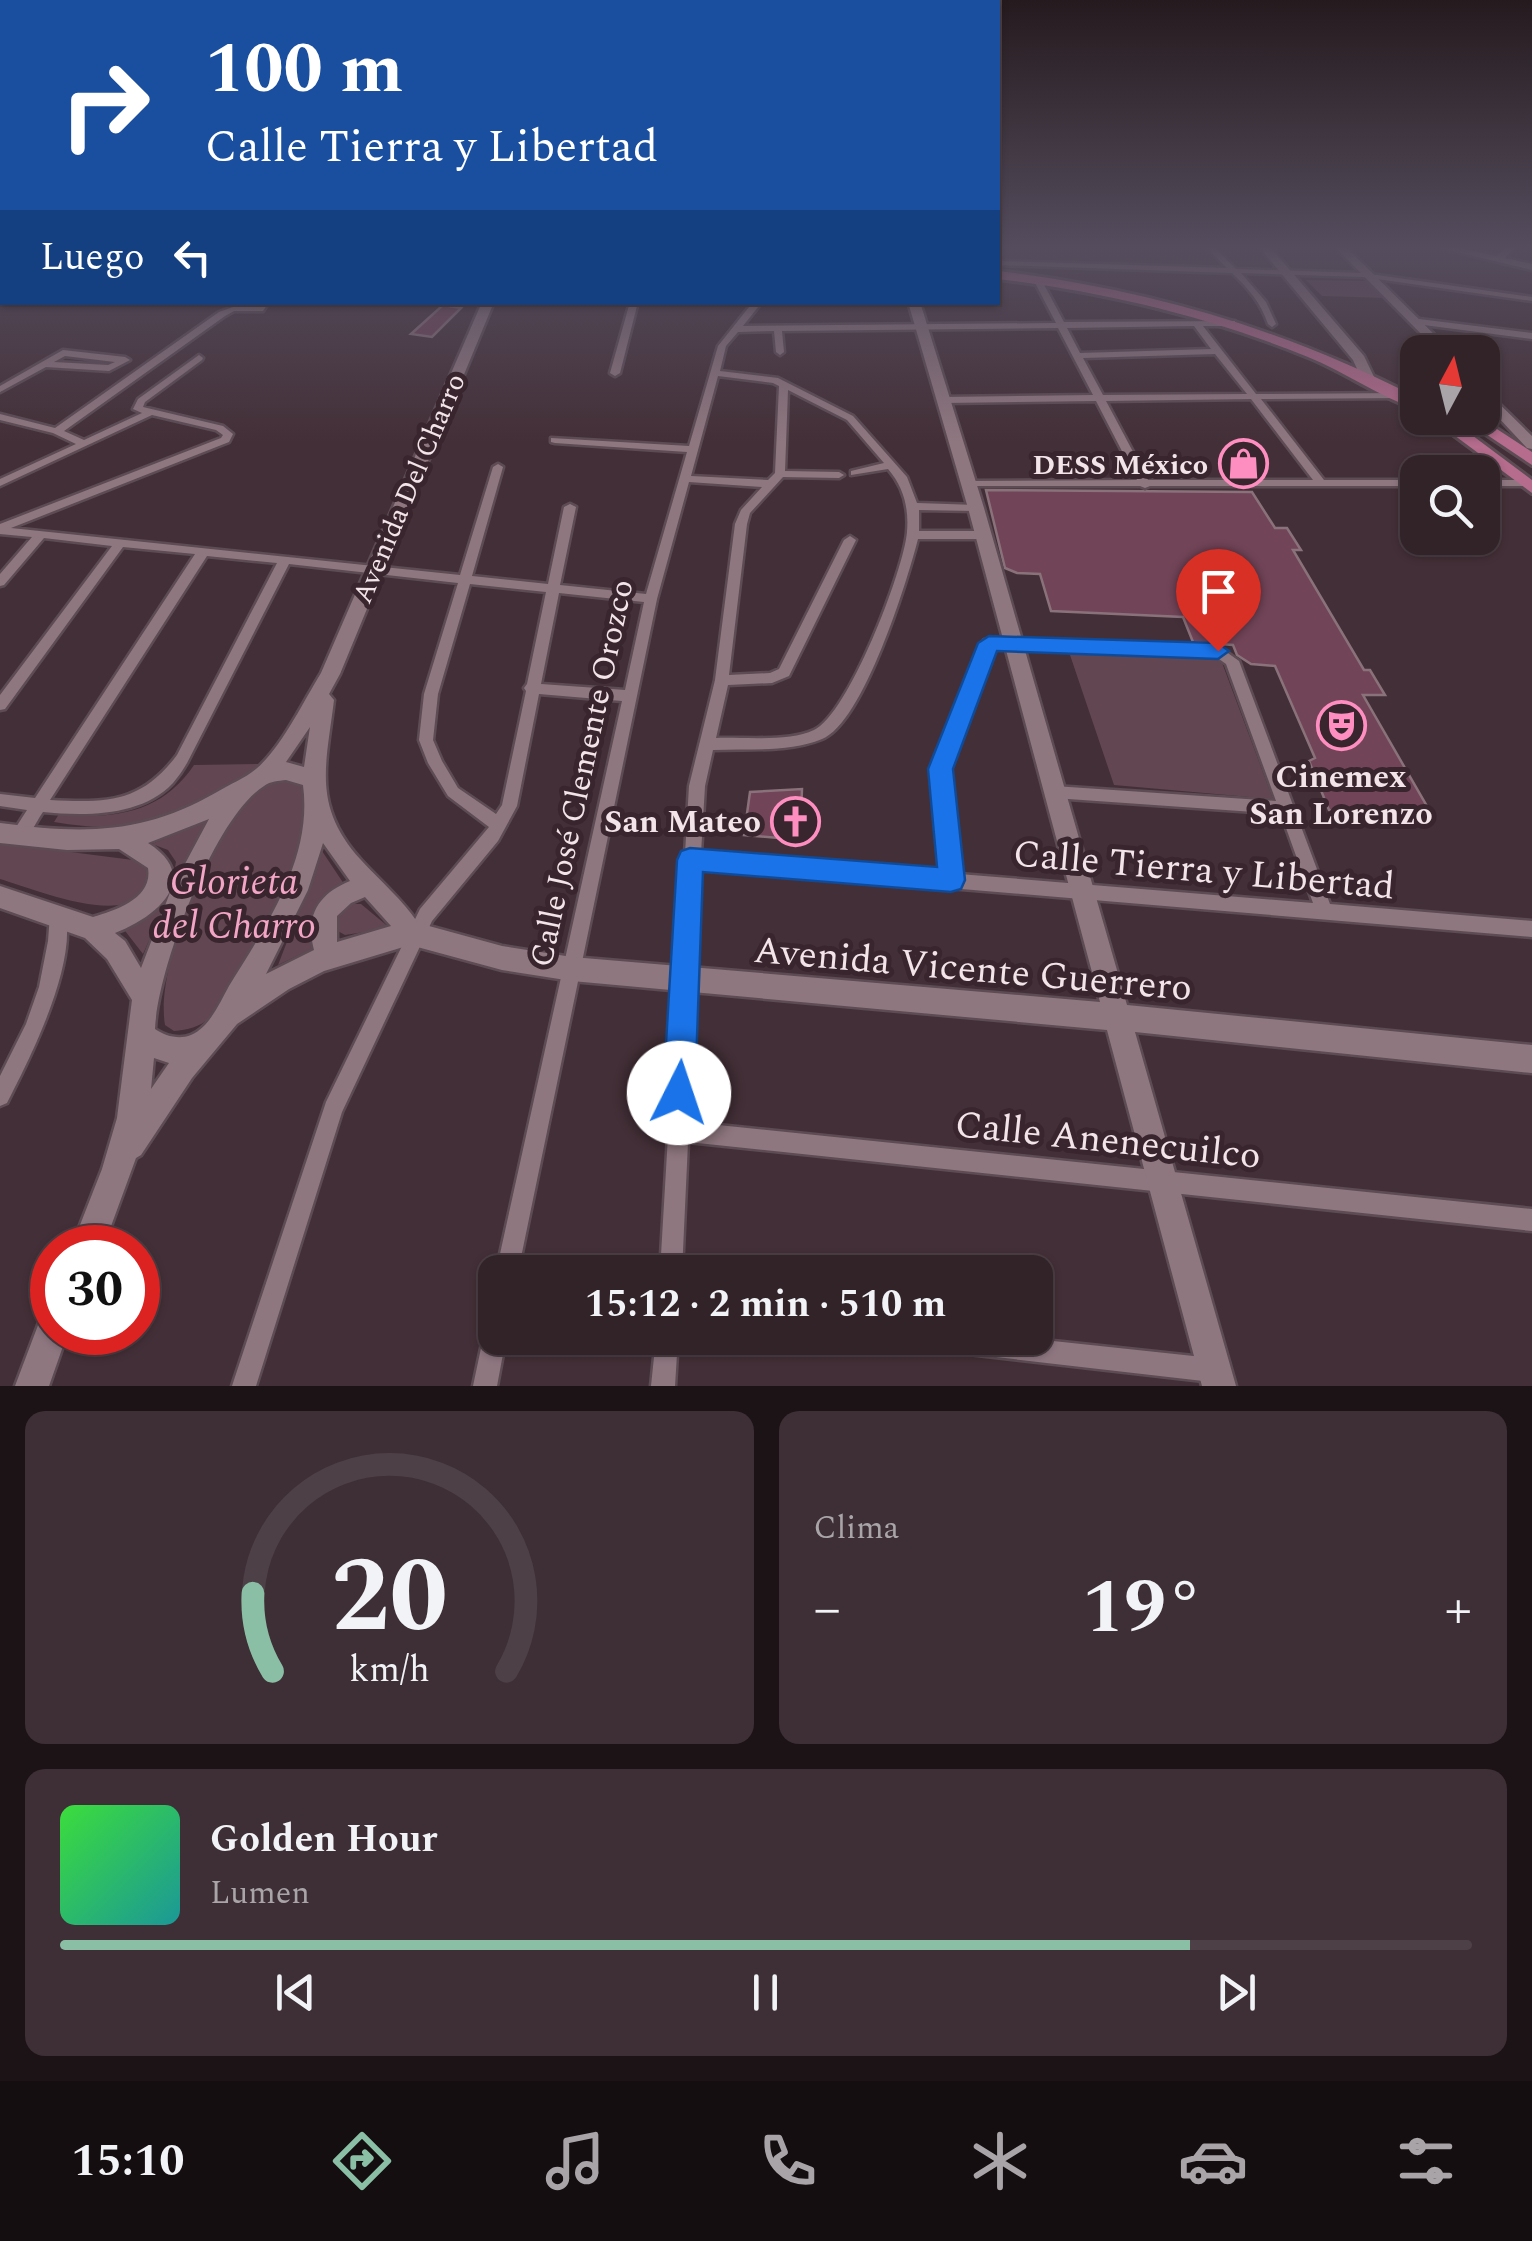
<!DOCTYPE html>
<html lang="es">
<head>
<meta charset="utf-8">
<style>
  body { margin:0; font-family:Spectral,serif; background:#3d2f35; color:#f1f3f6; height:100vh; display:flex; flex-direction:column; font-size:38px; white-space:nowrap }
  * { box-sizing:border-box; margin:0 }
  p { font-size:32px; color:#a8a4a8 }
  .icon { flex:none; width:55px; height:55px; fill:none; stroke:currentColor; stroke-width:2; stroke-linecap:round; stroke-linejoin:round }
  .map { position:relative; height:1386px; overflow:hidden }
  .drawer { display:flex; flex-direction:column; gap:25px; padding:25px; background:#1c1317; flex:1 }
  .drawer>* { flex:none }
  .top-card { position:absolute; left:0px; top:0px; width:1000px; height:305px; box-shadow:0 2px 8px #0004,0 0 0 2px #4d4046; background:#1a4fa0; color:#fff; overflow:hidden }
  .needle { width:65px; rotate:7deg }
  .tools { position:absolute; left:1400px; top:335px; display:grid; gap:20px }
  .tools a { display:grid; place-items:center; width:100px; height:100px; border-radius:20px; background:#322329; box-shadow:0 2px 8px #0004,0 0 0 2px #4d4046; font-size:50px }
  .speed { position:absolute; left:30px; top:1225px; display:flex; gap:20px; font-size:50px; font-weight:700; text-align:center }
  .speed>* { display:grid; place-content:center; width:130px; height:130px; border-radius:50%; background:#322329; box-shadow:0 2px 8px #0004,0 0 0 2px #4d4046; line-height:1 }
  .speed .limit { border:15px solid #d22; background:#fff; color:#111 }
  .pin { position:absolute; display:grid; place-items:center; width:85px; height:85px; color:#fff; margin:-102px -42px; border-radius:50% 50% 50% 0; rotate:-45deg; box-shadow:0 0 10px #0007 }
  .pin .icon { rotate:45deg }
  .me { position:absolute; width:110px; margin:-55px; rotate:4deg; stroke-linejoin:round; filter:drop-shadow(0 0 8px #0008) }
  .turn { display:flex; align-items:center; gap:35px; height:210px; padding:0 40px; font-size:45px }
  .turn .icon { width:130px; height:130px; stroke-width:2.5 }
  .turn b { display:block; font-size:70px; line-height:85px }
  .then { display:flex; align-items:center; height:95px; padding:0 40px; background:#0003; gap:20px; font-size:38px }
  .big { font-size:75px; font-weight:700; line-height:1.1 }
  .drawer .widget { flex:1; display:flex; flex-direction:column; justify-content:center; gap:15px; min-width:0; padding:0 35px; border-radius:20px; background:#3d2f35 }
  .drawer .dial { align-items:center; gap:0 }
  .dial svg { height:260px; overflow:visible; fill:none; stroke:#4d4046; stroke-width:7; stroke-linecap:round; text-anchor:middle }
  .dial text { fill:#f1f3f6; stroke:none }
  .song { display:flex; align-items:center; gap:30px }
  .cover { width:120px; height:120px; border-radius:15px; background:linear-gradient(135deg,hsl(120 70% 55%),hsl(180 70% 35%)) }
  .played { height:10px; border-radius:5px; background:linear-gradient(90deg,#8abfa5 80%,#4d4046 80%) }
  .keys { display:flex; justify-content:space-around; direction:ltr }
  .heat { display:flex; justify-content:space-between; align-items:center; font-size:55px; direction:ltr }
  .drawer .tiles { flex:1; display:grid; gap:25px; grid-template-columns:1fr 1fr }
  .widget:last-child { grid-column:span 2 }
  .trip { position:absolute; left:478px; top:1255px; width:575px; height:100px; border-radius:20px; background:#322329; box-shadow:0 2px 8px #0004,0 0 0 2px #4d4046; font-weight:700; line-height:100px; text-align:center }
  .menu { display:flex; height:160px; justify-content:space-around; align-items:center; background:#140e10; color:#a8a4a8 }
  .menu .icon { width:70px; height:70px }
  .menu .selected { color:#8abfa5 }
  .menu b { font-size:45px; color:#f1f3f6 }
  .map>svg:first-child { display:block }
</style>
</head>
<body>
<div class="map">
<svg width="1532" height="1386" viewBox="0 0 1532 1386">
  <rect width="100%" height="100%" fill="#432f37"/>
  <!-- green -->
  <path fill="#624651" d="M 1306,280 L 1367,281 L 1385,298 L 1322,296 Z
    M 1069,652 L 1221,660 L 1273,799 L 1114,785 Z
    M 260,764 C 192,819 141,837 54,822 L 59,814 C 113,820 162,813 194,765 Z
    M 280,778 L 301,784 C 319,844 265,930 235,979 C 227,991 220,1008 210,1018 C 199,1027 188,1030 174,1031 L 165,1025 C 154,965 219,799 280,778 Z
    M 210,819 L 182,867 L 143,954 L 122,927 L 172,882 L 176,862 L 168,850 L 152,844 Z
    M 0,843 L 141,861 L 152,869 C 150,939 35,889 0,879 Z
    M 322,851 L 344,884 C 318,898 300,919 314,948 L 278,965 Z
    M 348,904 L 361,904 L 390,928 L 345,935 L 334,929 L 334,921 Z"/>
  <!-- building -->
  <path fill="#724458" stroke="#8a727b" stroke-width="2.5" d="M 443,305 L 461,308 L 432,337 L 411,334 Z
    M 986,490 L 1252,492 L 1275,528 L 1287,528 L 1301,550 L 1293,550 L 1364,670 L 1370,670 L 1385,695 L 1363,695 L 1432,815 L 1329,810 L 1309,761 L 1315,758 L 1275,666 L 1251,664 L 1237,655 L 1233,645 L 1193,642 L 1183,617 L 1051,611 L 1040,574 L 1017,573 L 1005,568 Z
    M 802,789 L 800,840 L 744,835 L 750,792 Z"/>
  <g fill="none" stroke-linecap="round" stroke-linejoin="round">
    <defs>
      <path id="street" d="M 1207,248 L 1215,248 L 1236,269 L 1363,273 L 1532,297 L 1532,301 L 1363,277 L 1241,273 L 1266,302 L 1276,324 L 1272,327 L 1268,324 C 1261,303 1248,288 1232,273 L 998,265 L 998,261 L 1227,268 Z
        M 1506,248 L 1514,248 L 1502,261 L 1496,261 L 1496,257 Z
        M 1037,277 L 1041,279 L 1064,322 L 1235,321 L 1235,325 L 1232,326 L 1203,326 L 1256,394 L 1403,393 L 1403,397 L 1400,398 L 1261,399 L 1324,480 L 1418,480 L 1418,486 L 1150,486 L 1145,488 L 1140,486 L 969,486 L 965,485 L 965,481 L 1137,480 L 1096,401 L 944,403 L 939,400 L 944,397 L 1093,395 L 1058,328 L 782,331 L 784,352 L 780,355 L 776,352 L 774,331 L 738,332 L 726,346 L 720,371 L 778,378 L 853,416 L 907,477 L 917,503 L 976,505 L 982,508 L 976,511 L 919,510 L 919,531 L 983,531 L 989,535 L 983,539 L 918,539 C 907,582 863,723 822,739 C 788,753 748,748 713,750 L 705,786 L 701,853 L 942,873 L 933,769 L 984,640 L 1218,646 L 1239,661 L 1330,904 L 1532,921 L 1532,937 L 701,867 L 689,1122 L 1532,1209 L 1532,1231 L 688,1142 L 682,1272 L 660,1272 L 668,1136 L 666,1131 L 669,1124 L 685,864 L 682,859 L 685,854 L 689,786 L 715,680 L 735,524 L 741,510 L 762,487 L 689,482 L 657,599 L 518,1272 L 496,1272 L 622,701 L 539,694 L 517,806 L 498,841 L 432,921 L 342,1112 L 256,1386 L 232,1386 L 326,1102 L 420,909 L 489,827 L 448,796 L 428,763 L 419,740 L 424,694 L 458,583 L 289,564 L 187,763 C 183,770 178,777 173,783 C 141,817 85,816 43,812 C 35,823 28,844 13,840 L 11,835 L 27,810 L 0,806 L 0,794 L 35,798 L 195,554 L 123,547 L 5,709 L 0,710 L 0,695 L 112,546 L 44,538 L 4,585 L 0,586 L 0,574 L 32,537 L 0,534 L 0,524 L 221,438 L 223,435 L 216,430 L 152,415 L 0,486 L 0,479 L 76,444 L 53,433 L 0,420 L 0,414 L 55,428 L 219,312 L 233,307 L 258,307 L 260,302 L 269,302 L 263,311 L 234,311 L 225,316 L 64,431 L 84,440 L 142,413 L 133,409 L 138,399 L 199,355 L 203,358 L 202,360 L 145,402 L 143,407 L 223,426 L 233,434 L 229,442 L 11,528 L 460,575 L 493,467 L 498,464 L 503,467 L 472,576 L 548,584 L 564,507 L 570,504 L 576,507 L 560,585 L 646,594 L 687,452 L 555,443 L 551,442 L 551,438 L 689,446 L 718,346 L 753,302 L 762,302 L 743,326 L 1056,323 L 1033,279 ZM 1194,326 L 1211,349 L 1080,353 L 1067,328 ZM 1215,354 L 1247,394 L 1103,395 L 1083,358 ZM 718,376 L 773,383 L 779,386 L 775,473 L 768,480 L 691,476 ZM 788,390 L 847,420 L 884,463 L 851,471 L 851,475 L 888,469 C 904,487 909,509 907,532 C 904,570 848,715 814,730 C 789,742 744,737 716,738 L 728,685 L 772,683 L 789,676 L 856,540 L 850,536 L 844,540 L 779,669 L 770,673 L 729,675 L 747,524 L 750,513 L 783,477 L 839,478 L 844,475 L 839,472 L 785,471 ZM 1251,399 L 1313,480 L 1148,480 L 1106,401 ZM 207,556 L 277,563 L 177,755 C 141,803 107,803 50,800 ZM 470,584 L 546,592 L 527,684 L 524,688 L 526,691 L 502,805 L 496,814 L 458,788 L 442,761 L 433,740 L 438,694 ZM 559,593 L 644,602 L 625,690 L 541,684 ZM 994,648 L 1215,656 L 1226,664 L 1276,801 L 1054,786 L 1049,788 L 1046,792 L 1049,796 L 1054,798 L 1281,814 L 1313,903 L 959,874 L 947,769 Z
        M 630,302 L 638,302 L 620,373 L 615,376 L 610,373 Z
        M 1419,319 L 1532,333 L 1532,339 L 1416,324 L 1416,320 Z
        M 63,350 L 125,357 L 130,360 L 109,371 L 46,367 L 0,392 L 0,386 ZM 65,356 L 115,362 L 108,365 L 54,362 Z
        M 1482,480 L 1527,480 L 1532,484 L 1527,486 L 1482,486 Z
        M 58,907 L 64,909 C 80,960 30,1058 7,1103 L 0,1106 L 0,1076 L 26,1024 L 39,987 L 48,941 L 50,915 L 52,909 Z
        M 495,1323 L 495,1338 L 506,1338 L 497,1386 L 473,1386 L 484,1334 L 487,1326 Z
        M 656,1338 L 678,1338 L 675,1386 L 651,1386 Z
        M 915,1338 L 1025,1338 L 1212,1358 L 1220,1362 L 1224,1370 L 1220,1378 L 1212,1382 L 926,1349 L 918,1346 Z"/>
      <path id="secondary" d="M 1260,248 L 1271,248 L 1364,356 L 1375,379 L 1373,382 L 1363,382 L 1353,360 Z
        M 1336,248 L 1347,248 L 1452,352 L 1439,352 Z
        M 1440,248 L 1460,248 L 1532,264 L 1532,270 Z
        M 482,302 L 494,302 L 340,674 L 329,694 L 334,700 C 326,766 312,806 361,860 C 380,881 402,899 418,923 L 502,946 L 572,957 L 1100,1002 L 968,508 L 908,302 L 920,302 L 984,508 L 1127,1005 L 1532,1045 L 1532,1073 L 1135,1032 L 1236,1386 L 1202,1386 L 1107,1030 L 572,981 L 502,970 L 410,945 L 324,971 L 289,989 L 237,1024 L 192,1078 L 141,1155 L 136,1158 L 103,1248 L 71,1248 L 102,1169 L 117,1118 L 132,1000 L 107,959 L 85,938 L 0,908 L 0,886 L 93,917 C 117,910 153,898 148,868 L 119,849 L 67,850 L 0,843 L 0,823 C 83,834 142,835 217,792 C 230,784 244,779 256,769 C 282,747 303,702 321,673 ZM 310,727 L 304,767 L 286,762 ZM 286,780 L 303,785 C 313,858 266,926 229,986 C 220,1002 210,1027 191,1035 C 179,1040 165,1036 155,1029 C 157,971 214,817 264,786 C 271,781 278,781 286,780 ZM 209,819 L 171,890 L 141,968 L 125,941 L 115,933 C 157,917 203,878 148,843 ZM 323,843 L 350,881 C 318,894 305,916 314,950 L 266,974 L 308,890 ZM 365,897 L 391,926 L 337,942 L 337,916 L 351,903 ZM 154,1058 L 169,1063 L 151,1089 Z
        M 1482,387 L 1532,436 L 1532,449 L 1527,448 L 1482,400 Z
        M 52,1315 L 52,1332 L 68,1332 L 49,1386 L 15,1386 L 40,1320 Z"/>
      <path id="primary" d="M 0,271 L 2,271 L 2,279 L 0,279 Z
        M 998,271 C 1147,289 1285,329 1418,398 L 1418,410 C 1380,397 1345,372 1308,357 C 1207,316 1105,292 998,279 Z
        M 1431,418 L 1449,418 L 1532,480 L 1532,493 Z
        M 1462,418 L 1480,418 L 1532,452 L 1532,465 Z"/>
    </defs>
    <!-- street casing -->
    <use href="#street" stroke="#5d4c54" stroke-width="5"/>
    <!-- secondary casing -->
    <use href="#secondary" stroke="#5d4c54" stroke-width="5"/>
    <!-- primary casing -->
    <use href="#primary" stroke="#5d4c54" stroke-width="6"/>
    <!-- street -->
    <use href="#street" fill="#8f7780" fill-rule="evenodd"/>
    <!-- secondary -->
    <use href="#secondary" fill="#8f7780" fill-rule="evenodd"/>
    <!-- primary -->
    <use href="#primary" fill="#b56c8d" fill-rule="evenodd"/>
  </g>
  <!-- sky -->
  <linearGradient id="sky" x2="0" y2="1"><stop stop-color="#251a1e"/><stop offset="0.56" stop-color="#554d5e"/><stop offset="1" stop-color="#554d5e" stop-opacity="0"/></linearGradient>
  <rect width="1532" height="442" fill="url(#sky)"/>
  <!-- route -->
  <path fill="#1a73e8" stroke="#114b97" stroke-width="2.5" d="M 989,636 L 1218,643 L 1229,651 L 1218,659 L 997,651 L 953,769 L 965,880 L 961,889 L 951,892 L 703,872 L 695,1093 L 690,1105 L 679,1109 L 667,1105 L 663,1093 L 677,860 L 681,851 L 690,848 L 937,867 L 928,769 L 978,643 Z"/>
  <!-- icons -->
  <defs>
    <symbol id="shop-ring" viewBox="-11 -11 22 22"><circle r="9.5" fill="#39252d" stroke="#fd8ebf" stroke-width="1.5"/><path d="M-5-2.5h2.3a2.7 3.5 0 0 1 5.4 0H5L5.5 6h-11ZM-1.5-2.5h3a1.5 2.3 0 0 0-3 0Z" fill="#fd8ebf"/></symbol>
    <symbol id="theatre-ring" viewBox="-11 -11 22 22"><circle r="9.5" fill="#39252d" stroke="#fd8ebf" stroke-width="1.5"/><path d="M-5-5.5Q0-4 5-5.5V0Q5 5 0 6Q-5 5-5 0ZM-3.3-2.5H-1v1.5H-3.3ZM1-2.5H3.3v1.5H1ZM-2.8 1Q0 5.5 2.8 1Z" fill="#fd8ebf"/></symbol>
    <symbol id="church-ring" viewBox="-11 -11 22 22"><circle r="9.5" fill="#39252d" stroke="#fd8ebf" stroke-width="1.5"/><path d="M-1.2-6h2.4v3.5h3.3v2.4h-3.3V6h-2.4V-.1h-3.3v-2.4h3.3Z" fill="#fd8ebf"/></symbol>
  </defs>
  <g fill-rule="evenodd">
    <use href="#shop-ring" x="1216" y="436" width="55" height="55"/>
    <use href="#theatre-ring" x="1314" y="698" width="55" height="55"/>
    <use href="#church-ring" x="768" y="794" width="55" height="55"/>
  </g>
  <g text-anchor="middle" stroke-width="10" stroke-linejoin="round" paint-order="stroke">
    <!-- far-poi labels -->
    <g font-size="28" font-weight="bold" fill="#f2e4e9" stroke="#39252d" text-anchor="end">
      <text x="1208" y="474">DESS México</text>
    </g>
    <!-- far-street labels -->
    <g font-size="28" fill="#f2e4e9" stroke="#39252d">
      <text transform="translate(408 488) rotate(-67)" y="10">Avenida Del Charro</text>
    </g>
    <!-- street labels -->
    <g font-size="32" fill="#f2e4e9" stroke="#39252d">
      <text transform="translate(581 773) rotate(-78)" y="11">Calle José Clemente Orozco</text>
    </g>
    <!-- poi labels -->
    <g font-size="32" font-weight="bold" fill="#f2e4e9" stroke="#39252d">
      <text x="1341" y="787">Cinemex<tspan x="1341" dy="37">San Lorenzo</tspan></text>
      <text x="761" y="832" text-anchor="end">San Mateo</text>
    </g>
    <!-- near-street labels -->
    <g font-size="38" fill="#f2e4e9" stroke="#39252d">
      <text transform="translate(1204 869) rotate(5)" y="13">Calle Tierra y Libertad</text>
      <text transform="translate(973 968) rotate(5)" y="13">Avenida Vicente Guerrero</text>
      <text transform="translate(1108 1139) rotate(6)" y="13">Calle Anenecuilco</text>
    </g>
    <!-- near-park labels -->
    <g font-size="38" font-style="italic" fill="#f2a5c5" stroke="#39252d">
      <text x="234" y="894">Glorieta<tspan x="234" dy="44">del Charro</tspan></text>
    </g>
  </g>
</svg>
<div class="tools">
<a><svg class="needle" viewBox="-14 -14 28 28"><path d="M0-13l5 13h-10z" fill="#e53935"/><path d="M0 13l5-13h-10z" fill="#a8a4a8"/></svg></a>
<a><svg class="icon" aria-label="search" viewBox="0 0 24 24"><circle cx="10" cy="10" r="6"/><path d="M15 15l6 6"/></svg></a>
</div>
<div class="speed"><div class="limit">30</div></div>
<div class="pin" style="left:1218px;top:651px;background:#d93025"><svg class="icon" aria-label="arrive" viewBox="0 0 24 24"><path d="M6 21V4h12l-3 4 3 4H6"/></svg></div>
<svg class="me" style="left:679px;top:1093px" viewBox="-20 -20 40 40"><circle r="19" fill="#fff"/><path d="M0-13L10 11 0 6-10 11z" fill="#1a73e8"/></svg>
<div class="trip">15:12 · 2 min · 510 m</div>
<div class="top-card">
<div class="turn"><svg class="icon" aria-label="right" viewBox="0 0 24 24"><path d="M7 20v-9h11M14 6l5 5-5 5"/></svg><div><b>100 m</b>Calle Tierra y Libertad</div></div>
<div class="then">Luego<svg class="icon" aria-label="left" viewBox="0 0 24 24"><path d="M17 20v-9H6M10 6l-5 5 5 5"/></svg></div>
</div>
</div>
<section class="drawer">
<div class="tiles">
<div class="widget dial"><svg viewBox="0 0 100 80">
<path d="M14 69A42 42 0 1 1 86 69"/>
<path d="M14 69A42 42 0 0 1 8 45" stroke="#8abfa5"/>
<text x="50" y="56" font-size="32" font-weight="700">20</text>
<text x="50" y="72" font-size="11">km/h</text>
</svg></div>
<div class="widget"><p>Clima</p>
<div class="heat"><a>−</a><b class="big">19°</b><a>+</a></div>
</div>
<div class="widget">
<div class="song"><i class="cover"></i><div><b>Golden Hour</b><p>Lumen</p></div></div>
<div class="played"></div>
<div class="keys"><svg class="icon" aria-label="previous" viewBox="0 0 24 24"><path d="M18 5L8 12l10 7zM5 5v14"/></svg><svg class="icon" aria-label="pause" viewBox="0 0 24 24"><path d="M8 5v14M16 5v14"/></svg><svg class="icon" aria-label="next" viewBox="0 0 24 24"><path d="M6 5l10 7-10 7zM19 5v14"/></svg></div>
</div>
</div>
</section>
<nav class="menu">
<b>15:10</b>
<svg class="icon selected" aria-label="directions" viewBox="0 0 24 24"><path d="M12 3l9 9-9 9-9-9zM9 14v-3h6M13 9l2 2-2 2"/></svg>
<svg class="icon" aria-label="music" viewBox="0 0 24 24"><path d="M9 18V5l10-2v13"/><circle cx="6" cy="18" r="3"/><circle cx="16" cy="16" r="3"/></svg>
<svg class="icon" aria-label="phone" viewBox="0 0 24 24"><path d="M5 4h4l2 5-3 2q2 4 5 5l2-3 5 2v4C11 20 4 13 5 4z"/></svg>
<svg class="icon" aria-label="climate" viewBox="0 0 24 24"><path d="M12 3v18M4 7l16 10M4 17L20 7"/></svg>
<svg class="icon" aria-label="car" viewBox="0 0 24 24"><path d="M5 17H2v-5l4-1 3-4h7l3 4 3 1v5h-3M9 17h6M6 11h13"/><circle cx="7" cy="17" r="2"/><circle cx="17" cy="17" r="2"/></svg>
<svg class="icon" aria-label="filters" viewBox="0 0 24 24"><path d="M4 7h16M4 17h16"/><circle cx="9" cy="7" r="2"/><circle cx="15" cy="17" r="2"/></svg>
</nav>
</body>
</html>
